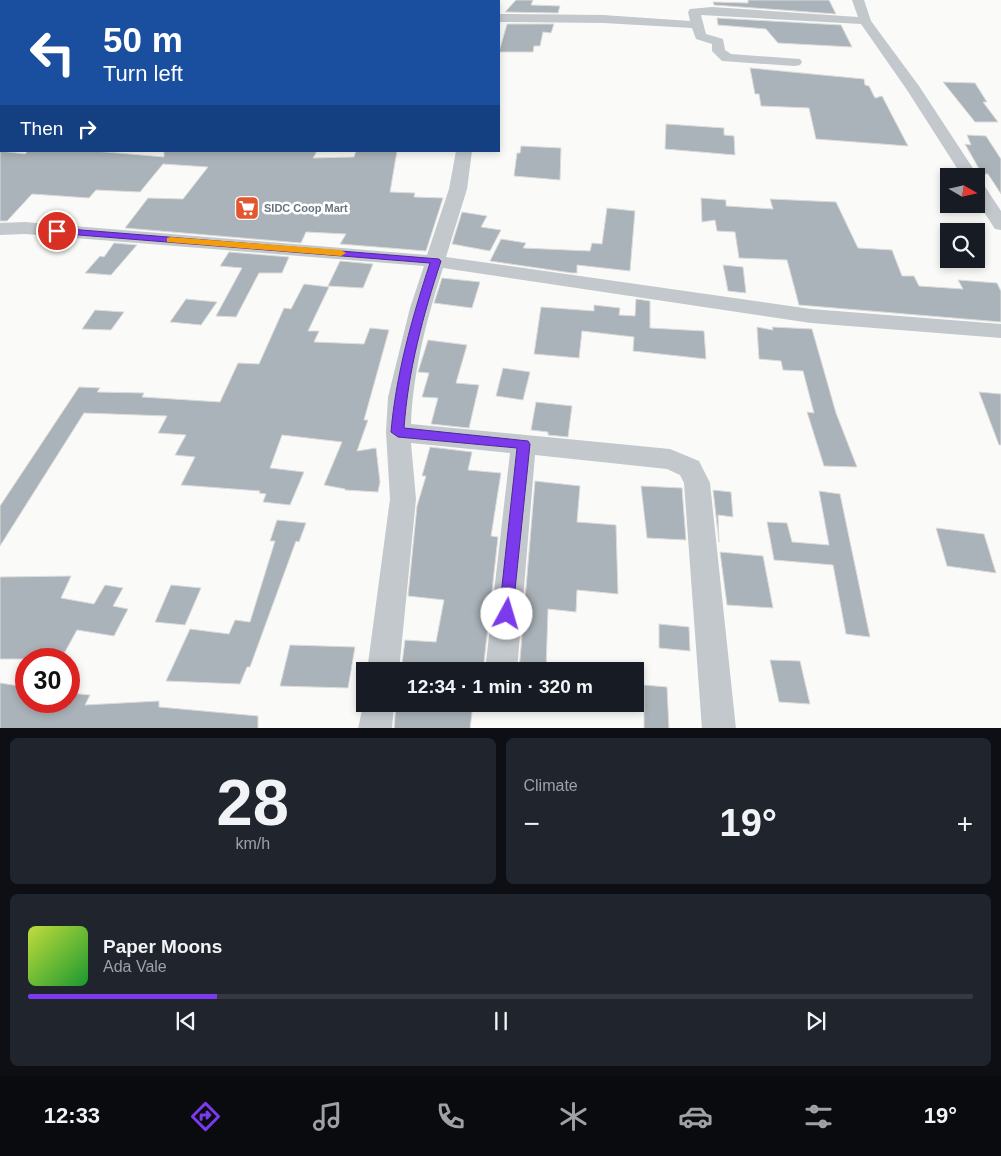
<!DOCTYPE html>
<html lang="en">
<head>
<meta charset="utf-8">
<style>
  body { margin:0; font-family:Helvetica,sans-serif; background:#20242c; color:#f1f3f6; height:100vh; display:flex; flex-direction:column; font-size:19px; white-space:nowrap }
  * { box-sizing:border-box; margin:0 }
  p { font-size:16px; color:#9ea1a6 }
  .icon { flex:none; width:28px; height:28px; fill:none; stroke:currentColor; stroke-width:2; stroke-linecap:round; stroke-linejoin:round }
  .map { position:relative; height:728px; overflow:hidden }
  .details { display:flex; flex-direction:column; gap:10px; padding:10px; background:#0d0f14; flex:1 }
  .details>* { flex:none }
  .hud { position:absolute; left:0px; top:0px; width:500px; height:152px; box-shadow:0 2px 8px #0003; background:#1a4fa0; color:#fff; overflow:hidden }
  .needle { width:32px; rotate:99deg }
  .fabs { position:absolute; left:940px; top:168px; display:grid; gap:10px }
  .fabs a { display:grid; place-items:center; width:45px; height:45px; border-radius:0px; background:#171b24; box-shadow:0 2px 8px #0003; font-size:25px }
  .speed { position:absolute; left:15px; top:648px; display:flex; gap:10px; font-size:25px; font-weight:700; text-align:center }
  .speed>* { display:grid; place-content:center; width:65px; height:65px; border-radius:50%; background:#171b24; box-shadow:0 2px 8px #0003; line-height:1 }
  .speed .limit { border:8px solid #d22; background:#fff; color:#111 }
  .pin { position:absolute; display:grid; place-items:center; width:42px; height:42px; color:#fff; margin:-21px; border:2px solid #fff; border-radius:50%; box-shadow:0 1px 5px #0007 }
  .me { position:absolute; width:55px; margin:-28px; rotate:6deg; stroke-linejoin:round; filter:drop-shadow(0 0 4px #0008) }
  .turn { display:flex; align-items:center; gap:18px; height:105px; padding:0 20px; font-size:22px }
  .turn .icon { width:65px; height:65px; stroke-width:2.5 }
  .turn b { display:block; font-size:35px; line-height:42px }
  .then { display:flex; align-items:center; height:48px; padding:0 20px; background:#0003; gap:10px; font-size:19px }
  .big { font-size:38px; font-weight:700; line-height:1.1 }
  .details .tile { flex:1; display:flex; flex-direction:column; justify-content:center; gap:8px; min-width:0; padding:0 18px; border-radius:8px; background:#20242c }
  .details .dial { align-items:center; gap:0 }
  .dial b { font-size:65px; line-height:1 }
  .song { display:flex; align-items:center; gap:15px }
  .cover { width:60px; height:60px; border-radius:8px; background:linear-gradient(135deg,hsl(70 70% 55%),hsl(130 70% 35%)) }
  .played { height:5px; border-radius:2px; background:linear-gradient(90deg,#7c3aed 20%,#363941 20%) }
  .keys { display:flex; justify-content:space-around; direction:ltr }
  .heat { display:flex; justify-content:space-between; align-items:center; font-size:28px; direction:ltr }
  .details .tiles { flex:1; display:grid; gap:10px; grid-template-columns:1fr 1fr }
  .tile:last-child { grid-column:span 2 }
  .trip { position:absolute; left:356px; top:662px; width:288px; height:50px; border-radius:0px; background:#171b24; box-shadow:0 2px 8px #0003; font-weight:700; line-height:50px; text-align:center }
  .tab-bar { display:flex; height:80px; justify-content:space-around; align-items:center; background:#090b0e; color:#9ea1a6 }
  .tab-bar .icon { width:35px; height:35px }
  .tab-bar .on { color:#7c3aed }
  .tab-bar b { font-size:22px; color:#f1f3f6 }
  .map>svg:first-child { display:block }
</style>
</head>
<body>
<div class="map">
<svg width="1001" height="729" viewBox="0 0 1001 729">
  <rect width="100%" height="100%" fill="#fafaf8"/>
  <!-- building -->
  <path fill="#aab3b9" stroke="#dcdcda" d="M 516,0 L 533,0 L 531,5 L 560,6 L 558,13 L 505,12 Z
    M 748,0 L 829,0 L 836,14 L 714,5 L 713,2 L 748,3 Z
    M 717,18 L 841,25 L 852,47 L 778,43 L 766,29 L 718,25 Z
    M 507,24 L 554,24 L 551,33 L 543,32 L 540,46 L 534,46 L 533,52 L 499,52 Z
    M 750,68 L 864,79 L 865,85 L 869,86 L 875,98 L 882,96 L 908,146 L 816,139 L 809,108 L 761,106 L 759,94 L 755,94 Z
    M 943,82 L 975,83 L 987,102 L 983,102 L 998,122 L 975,122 Z
    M 666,124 L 724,128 L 724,135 L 734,136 L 735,155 L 665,149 Z
    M 967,135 L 986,136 L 1001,159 L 1001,194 L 988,174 L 982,174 L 965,144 L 971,145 Z
    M 521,146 L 561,148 L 560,180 L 514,176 L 517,153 L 520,153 Z
    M 0,151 L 25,154 L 28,151 L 95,151 L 164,157 L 164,151 L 317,151 L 313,158 L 354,157 L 356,151 L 397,151 L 390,192 L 415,193 L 414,197 L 443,198 L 426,251 L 340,244 L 346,234 L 306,232 L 301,243 L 125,228 L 148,198 L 183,199 L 208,167 L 163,164 L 140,192 L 96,190 L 89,198 L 32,194 L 7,221 L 0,221 Z
    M 701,198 L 726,200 L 726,206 L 773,209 L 770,199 L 836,202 L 858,248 L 892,250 L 902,276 L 914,276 L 919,286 L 963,289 L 958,280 L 997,283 L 1001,291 L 1001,322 L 799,305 L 787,260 L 739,258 L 735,232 L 717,231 L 715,220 L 702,222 Z
    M 607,208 L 635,211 L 630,271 L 577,265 L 577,273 L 572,273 L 490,261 L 501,239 L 526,243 L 523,248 L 590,251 L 592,243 L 602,244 Z
    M 462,212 L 487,216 L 481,227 L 501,230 L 490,251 L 452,244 Z
    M 114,243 L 137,245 L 111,275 L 85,273 L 100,256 L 104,257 Z
    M 229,252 L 289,257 L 282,273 L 259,273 L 236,317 L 216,316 L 242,268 L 220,266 Z
    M 340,261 L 373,264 L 363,288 L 328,286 Z
    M 723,265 L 743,267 L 746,293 L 728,291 Z
    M 442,278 L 480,282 L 472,308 L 434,303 Z
    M 304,284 L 329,287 L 308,331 L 319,331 L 314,342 L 364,344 L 370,328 L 389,330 L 364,420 L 368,420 L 357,451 L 376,448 L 380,482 L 378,492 L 345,490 L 345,489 L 324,485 L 342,442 L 282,435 L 270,468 L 304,472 L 290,505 L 263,502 L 266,494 L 259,493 L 260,491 L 181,485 L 195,457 L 175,455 L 186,435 L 158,433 L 167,416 L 84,413 L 0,546 L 0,506 L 79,387 L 100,388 L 97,392 L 144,393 L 142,397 L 220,402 L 238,363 L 259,364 L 284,308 L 291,309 Z
    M 186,299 L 217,302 L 201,325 L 170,322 Z
    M 636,299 L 650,301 L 650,328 L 704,331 L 706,359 L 633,351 L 634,337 L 582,331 L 579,358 L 534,354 L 541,307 L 594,311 L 594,305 L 620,308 L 619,315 L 635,316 Z
    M 95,310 L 124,312 L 111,330 L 82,329 Z
    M 757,327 L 773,330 L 772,327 L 812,329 L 836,413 L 857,467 L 824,466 L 807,412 L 814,413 L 803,371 L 783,370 L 781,361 L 759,359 Z
    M 428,340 L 467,345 L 456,383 L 479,385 L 469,428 L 431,424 L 438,398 L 422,397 L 429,373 L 418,372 Z
    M 503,368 L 530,372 L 523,400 L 496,396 Z
    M 979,392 L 1001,394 L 1001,445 L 999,445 Z
    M 536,402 L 572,406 L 568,437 L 548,435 L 548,432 L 531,430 Z
    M 430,447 L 472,452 L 468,470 L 501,473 L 491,536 L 498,537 L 483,671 L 401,671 L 405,640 L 436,642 L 444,600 L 408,596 L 417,506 L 426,476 L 422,476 Z
    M 535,481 L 580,486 L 577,522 L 616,525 L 618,594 L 577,590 L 576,612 L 548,609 L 546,671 L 519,671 Z
    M 641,486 L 682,488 L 686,540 L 647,538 Z
    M 713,490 L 731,492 L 733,517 L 718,515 L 719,542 Z
    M 819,491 L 840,494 L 870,637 L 846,634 L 833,565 L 774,560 L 767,522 L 787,523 L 792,542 L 829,545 Z
    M 277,520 L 306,523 L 299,542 L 296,541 L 250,667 L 247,667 L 240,684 L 166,681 L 190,629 L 229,634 L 235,620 L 250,622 L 275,541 L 270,541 Z
    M 936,528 L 984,534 L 996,573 L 947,566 Z
    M 720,552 L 763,556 L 773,608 L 727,605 Z
    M 71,576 L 61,598 L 94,604 L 105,585 L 123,588 L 113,606 L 128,609 L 114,636 L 77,630 L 61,659 L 0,659 L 0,577 Z
    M 171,585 L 201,588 L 185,625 L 155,622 Z
    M 659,624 L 689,627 L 690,651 L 659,648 Z
    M 290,645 L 355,647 L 348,688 L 280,686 Z
    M 770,660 L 800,661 L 810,704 L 779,702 Z
    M 0,683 L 26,687 L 26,701 L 69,701 L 69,693 L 90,695 L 85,705 L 159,701 L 159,707 L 258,716 L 258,729 L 0,729 Z
    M 644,685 L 667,687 L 669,729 L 644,729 Z
    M 396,704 L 473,704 L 470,729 L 394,729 Z"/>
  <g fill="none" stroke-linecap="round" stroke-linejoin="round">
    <!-- minor -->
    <path fill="#c3c8cc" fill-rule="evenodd" d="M 377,0 L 398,0 L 399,1 L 378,1 Z
      M 852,0 L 864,0 L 871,21 L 919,86 L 978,176 L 976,179 L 976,176 L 962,176 L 907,90 L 861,24 L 701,15 L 706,34 L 723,39 L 725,50 L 731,54 L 800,59 L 802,62 L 800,65 L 795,66 L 722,61 L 712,51 L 712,44 L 696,39 L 692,28 L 603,23 L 499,22 L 499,14 L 603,15 L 690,21 L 688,12 L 690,9 L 712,7 L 858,17 Z
      M 456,151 L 472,151 L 467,189 L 446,257 L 811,309 L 1001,324 L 1001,338 L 811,323 L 443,268 C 427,318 413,371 411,424 L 670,449 L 699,461 L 710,483 L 736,729 L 702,729 L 684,483 L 680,475 L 667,469 L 535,455 L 517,671 L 485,671 L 510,453 L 411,443 L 416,499 L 399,671 L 367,671 L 390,499 L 386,432 L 388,397 L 410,308 L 424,266 L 25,234 L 0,235 L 0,223 L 25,222 L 427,255 L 449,189 Z
      M 976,181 L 982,182 L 1001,211 L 1001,230 L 995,229 L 976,200 Z
      M 365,696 L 365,704 L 394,704 L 392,729 L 358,729 Z"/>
  </g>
  <!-- route -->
  <path fill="#7c3aed" stroke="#51269a" d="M 57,228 L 439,259 L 441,261 C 423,315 408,371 404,428 L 528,441 L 530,444 L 512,619 L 507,622 L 501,619 L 499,614 L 517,448 L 398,437 L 391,432 C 396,374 412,318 430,263 L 54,233 L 52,231 Z"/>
  <!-- slow -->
  <path fill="#f59e0b" d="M 171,237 L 341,250 L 346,253 L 341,256 L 167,242 L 167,238 Z"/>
  <!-- icons -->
  <defs>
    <symbol id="supermarket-square" viewBox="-11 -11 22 22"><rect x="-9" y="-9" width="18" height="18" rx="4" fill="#e4572e" stroke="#fff"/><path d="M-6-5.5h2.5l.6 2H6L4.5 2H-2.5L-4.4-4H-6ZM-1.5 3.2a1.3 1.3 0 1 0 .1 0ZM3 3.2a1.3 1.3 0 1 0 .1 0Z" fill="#fff"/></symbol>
  </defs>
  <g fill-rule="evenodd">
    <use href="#supermarket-square" x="233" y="194" width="28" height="28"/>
  </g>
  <g text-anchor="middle" stroke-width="5" stroke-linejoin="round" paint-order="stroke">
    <!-- far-poi labels -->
    <g font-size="11" font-weight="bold" fill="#657683" stroke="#fff" text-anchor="start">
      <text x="264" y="212">SIDC Coop Mart</text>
    </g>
  </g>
</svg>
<div class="fabs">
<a><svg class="needle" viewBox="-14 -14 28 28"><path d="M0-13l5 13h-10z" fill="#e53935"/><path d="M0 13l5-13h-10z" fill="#9ea1a6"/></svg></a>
<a><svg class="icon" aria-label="search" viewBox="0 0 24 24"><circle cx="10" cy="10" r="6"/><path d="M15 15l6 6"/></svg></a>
</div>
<div class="speed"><div class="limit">30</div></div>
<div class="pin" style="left:57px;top:231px;background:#d93025"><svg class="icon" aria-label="arrive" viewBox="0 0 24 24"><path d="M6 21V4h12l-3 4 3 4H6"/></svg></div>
<svg class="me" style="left:507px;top:614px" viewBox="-20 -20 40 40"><circle r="19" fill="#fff"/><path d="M0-13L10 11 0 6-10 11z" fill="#7c3aed"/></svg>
<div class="trip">12:34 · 1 min · 320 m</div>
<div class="hud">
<div class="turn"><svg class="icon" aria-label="left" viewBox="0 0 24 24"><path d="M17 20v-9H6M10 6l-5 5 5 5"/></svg><div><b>50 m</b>Turn left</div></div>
<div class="then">Then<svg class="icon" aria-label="right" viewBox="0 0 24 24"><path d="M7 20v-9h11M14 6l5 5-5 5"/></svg></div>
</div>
</div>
<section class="details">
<div class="tiles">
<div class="tile dial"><b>28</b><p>km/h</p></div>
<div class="tile"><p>Climate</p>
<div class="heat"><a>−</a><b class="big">19°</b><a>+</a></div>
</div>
<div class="tile">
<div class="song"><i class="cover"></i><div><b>Paper Moons</b><p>Ada Vale</p></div></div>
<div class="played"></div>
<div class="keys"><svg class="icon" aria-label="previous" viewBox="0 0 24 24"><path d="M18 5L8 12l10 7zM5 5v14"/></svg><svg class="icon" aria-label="pause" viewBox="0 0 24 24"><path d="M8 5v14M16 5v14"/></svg><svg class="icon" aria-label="next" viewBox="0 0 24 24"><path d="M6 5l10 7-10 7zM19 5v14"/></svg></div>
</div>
</div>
</section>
<nav class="tab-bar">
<b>12:33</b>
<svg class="icon on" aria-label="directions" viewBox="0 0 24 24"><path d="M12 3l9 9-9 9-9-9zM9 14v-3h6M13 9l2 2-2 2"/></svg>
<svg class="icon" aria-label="music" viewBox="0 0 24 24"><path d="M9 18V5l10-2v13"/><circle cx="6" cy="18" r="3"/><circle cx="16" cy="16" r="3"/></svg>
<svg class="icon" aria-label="phone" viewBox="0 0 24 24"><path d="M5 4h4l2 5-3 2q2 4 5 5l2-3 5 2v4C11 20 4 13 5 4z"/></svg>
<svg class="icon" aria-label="climate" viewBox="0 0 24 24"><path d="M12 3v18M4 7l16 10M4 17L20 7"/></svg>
<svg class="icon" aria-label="car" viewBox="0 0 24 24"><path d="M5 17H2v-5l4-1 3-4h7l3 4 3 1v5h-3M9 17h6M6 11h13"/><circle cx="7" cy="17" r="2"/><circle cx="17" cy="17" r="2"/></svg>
<svg class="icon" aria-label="filters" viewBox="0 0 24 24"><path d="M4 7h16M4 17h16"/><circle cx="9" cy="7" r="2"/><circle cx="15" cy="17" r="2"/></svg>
<b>19°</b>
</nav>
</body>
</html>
